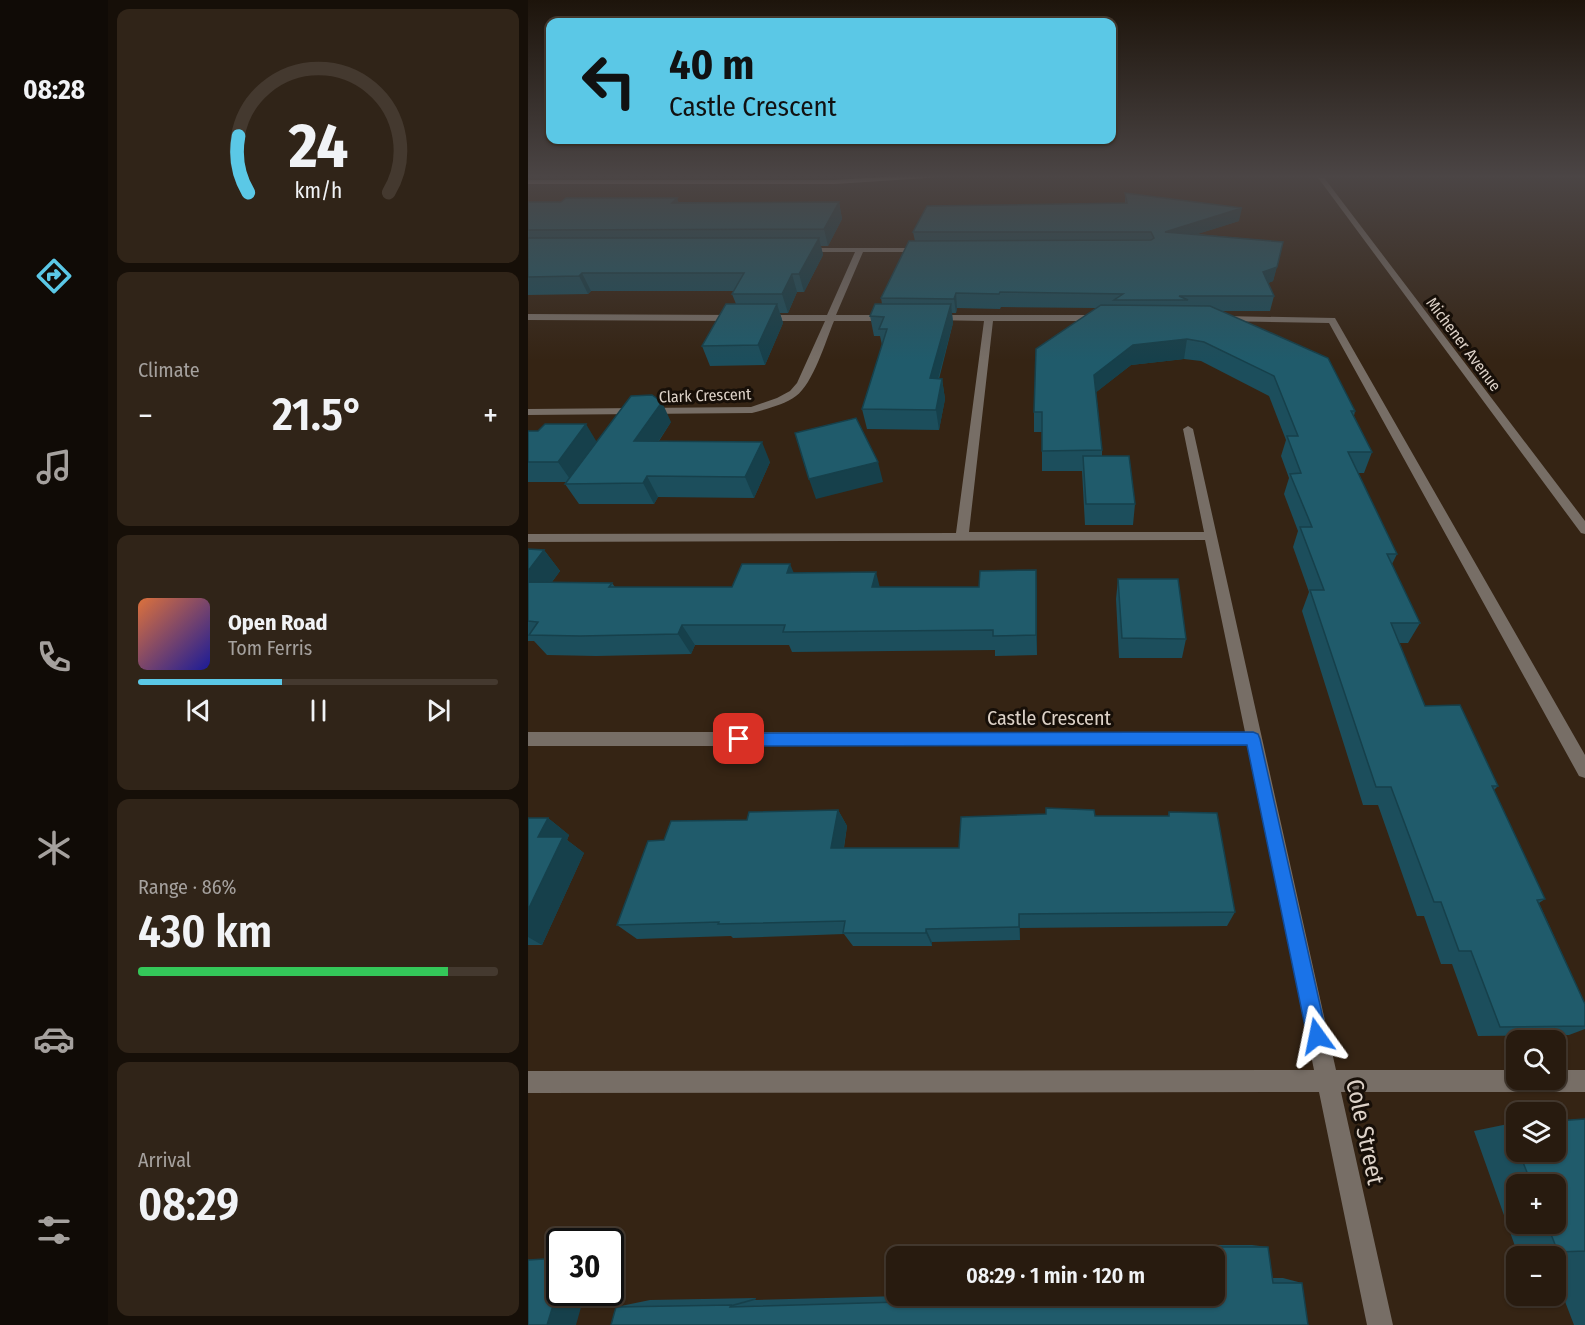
<!DOCTYPE html>
<html lang="en">
<head>
<meta charset="utf-8">
<style>
  body { margin:0; font-family:"Fira Sans Condensed",sans-serif; background:#302418; color:#f1f3f6; height:100vh; display:flex; flex-direction:column; font-size:22px; white-space:nowrap }
  * { box-sizing:border-box; margin:0 }
  p { font-size:20px; color:#a5a19e }
  .icon { flex:none; width:33px; height:33px; fill:none; stroke:currentColor; stroke-width:2; stroke-linecap:round; stroke-linejoin:round }
  .map { position:relative; flex:1; overflow:hidden }
  .panel { display:flex; flex-direction:column; gap:9px; padding:9px; background:#160f08; width:420px }
  .panel>* { flex:none }
  .guide { position:absolute; left:18px; top:18px; width:570px; height:126px; border-radius:12px; box-shadow:0 2px 4px #0004,0 0 0 2px #44392f; background:#5bc8e6; color:#111; overflow:hidden }
  .controls { position:absolute; left:978px; top:1030px; display:grid; gap:12px }
  .controls a { display:grid; place-items:center; width:60px; height:60px; border-radius:12px; background:#281b0f; box-shadow:0 2px 4px #0004,0 0 0 2px #44392f; font-size:30px }
  .speed { position:absolute; left:18px; top:1228px; display:flex; gap:12px; font-size:30px; font-weight:700; text-align:center }
  .speed>* { display:grid; place-content:center; width:78px; height:78px; border-radius:50%; background:#281b0f; box-shadow:0 2px 4px #0004,0 0 0 2px #44392f; line-height:1 }
  .speed .limit { border:3px solid #111; border-radius:9px; background:#fff; color:#111 }
  .pin { position:absolute; display:grid; place-items:center; width:51px; height:51px; color:#fff; margin:-26px; border-radius:12px; box-shadow:0 3px 9px #0006 }
  .me { position:absolute; width:66px; margin:-33px; rotate:348deg; stroke-linejoin:round; filter:drop-shadow(0 0 4px #0008) }
  .turn { display:flex; align-items:center; gap:21px; height:126px; padding:0 24px; font-size:27px }
  .turn .icon { width:78px; height:78px; stroke-width:2.5 }
  .turn b { display:block; font-size:42px; line-height:51px }
  .big { font-size:45px; font-weight:600; line-height:1.1 }
  .panel .card { flex:1; display:flex; flex-direction:column; justify-content:center; gap:9px; min-width:0; padding:0 21px; border-radius:12px; background:#302418 }
  .panel .dial { align-items:center; gap:0 }
  .dial svg { height:156px; overflow:visible; fill:none; stroke:#44392f; stroke-width:7; stroke-linecap:round; text-anchor:middle }
  .dial text { fill:#f1f3f6; stroke:none }
  .song { display:flex; align-items:center; gap:18px }
  .cover { width:72px; height:72px; border-radius:9px; background:linear-gradient(135deg,hsl(20 70% 55%),hsl(240 70% 35%)) }
  .played { height:6px; border-radius:3px; background:linear-gradient(90deg,#5bc8e6 40%,#44392f 40%) }
  .keys { display:flex; justify-content:space-around; direction:ltr }
  .heat { display:flex; justify-content:space-between; align-items:center; font-size:33px; direction:ltr }
  .charge { height:9px; border-radius:4px; background:linear-gradient(90deg,#34c759 86%,#44392f 0) }
  .trip { position:absolute; left:358px; top:1246px; width:339px; height:60px; border-radius:12px; background:#281b0f; box-shadow:0 2px 4px #0004,0 0 0 2px #44392f; font-weight:600; line-height:60px; text-align:center }
  main { display:flex; flex:1; min-height:0 }
  .tabs { display:flex; flex-direction:column; width:108px; justify-content:space-around; align-items:center; background:#100b06; color:#a5a19e }
  .tabs .icon { width:42px; height:42px }
  .tabs .on { color:#5bc8e6 }
  .tabs b { font-size:27px; color:#f1f3f6 }
  .map>svg:first-child { display:block }
</style>
</head>
<body>
<main>
<nav class="tabs">
<b>08:28</b>
<svg class="icon on" aria-label="directions" viewBox="0 0 24 24"><path d="M12 3l9 9-9 9-9-9zM9 14v-3h6M13 9l2 2-2 2"/></svg>
<svg class="icon" aria-label="music" viewBox="0 0 24 24"><path d="M9 18V5l10-2v13"/><circle cx="6" cy="18" r="3"/><circle cx="16" cy="16" r="3"/></svg>
<svg class="icon" aria-label="phone" viewBox="0 0 24 24"><path d="M5 4h4l2 5-3 2q2 4 5 5l2-3 5 2v4C11 20 4 13 5 4z"/></svg>
<svg class="icon" aria-label="climate" viewBox="0 0 24 24"><path d="M12 3v18M4 7l16 10M4 17L20 7"/></svg>
<svg class="icon" aria-label="car" viewBox="0 0 24 24"><path d="M5 17H2v-5l4-1 3-4h7l3 4 3 1v5h-3M9 17h6M6 11h13"/><circle cx="7" cy="17" r="2"/><circle cx="17" cy="17" r="2"/></svg>
<svg class="icon" aria-label="filters" viewBox="0 0 24 24"><path d="M4 7h16M4 17h16"/><circle cx="9" cy="7" r="2"/><circle cx="15" cy="17" r="2"/></svg>
</nav>
<section class="panel">
<div class="card dial"><svg viewBox="0 0 100 80">
<path d="M14 69A42 42 0 1 1 86 69"/>
<path d="M14 69A42 42 0 0 1 9 40" stroke="#5bc8e6"/>
<text x="50" y="56" font-size="32" font-weight="700">24</text>
<text x="50" y="72" font-size="11">km/h</text>
</svg></div>
<div class="card"><p>Climate</p>
<div class="heat"><a>−</a><b class="big">21.5°</b><a>+</a></div>
</div>
<div class="card">
<div class="song"><i class="cover"></i><div><b>Open Road</b><p>Tom Ferris</p></div></div>
<div class="played"></div>
<div class="keys"><svg class="icon" aria-label="previous" viewBox="0 0 24 24"><path d="M18 5L8 12l10 7zM5 5v14"/></svg><svg class="icon" aria-label="pause" viewBox="0 0 24 24"><path d="M8 5v14M16 5v14"/></svg><svg class="icon" aria-label="next" viewBox="0 0 24 24"><path d="M6 5l10 7-10 7zM19 5v14"/></svg></div>
</div>
<div class="card"><p>Range · 86%</p><b class="big">430 km</b><div class="charge"></div></div>
<div class="card"><p>Arrival</p><b class="big">08:29</b></div>
</section>
<div class="map">
<svg width="1057" height="1325" viewBox="0 0 1057 1325">
  <rect width="100%" height="100%" fill="#352414"/>
  <g fill="none" stroke-linecap="round" stroke-linejoin="round">
    <!-- minor -->
    <path fill="#776e66" fill-rule="evenodd" d="M 788,175 L 794,175 L 1057,521 L 1057,534 L 1053,533 Z
      M 273,248 L 396,248 L 400,250 L 396,252 L 335,252 L 308,315 L 362,315 L 366,318 L 362,321 L 306,321 C 298,340 285,384 268,396 C 256,405 238,409 224,413 L 0,415 L 0,409 L 223,407 L 249,398 L 262,391 L 269,383 L 297,321 L 233,321 L 229,318 L 233,315 L 299,315 L 327,252 L 273,252 Z
      M 0,314 L 209,315 L 213,318 L 209,321 L 0,320 Z
      M 407,315 L 572,315 L 576,318 L 572,321 L 465,321 L 441,532 L 676,532 L 655,429 L 660,426 L 665,429 L 808,1070 L 988,1070 L 988,1080 L 1028,1080 L 1028,1070 L 1057,1070 L 1057,1092 L 813,1092 L 865,1325 L 839,1325 L 791,1092 L 0,1093 L 0,1071 L 786,1070 L 720,746 L 0,746 L 0,732 L 717,732 L 677,540 L 0,542 L 0,534 L 428,533 L 456,321 L 404,320 L 404,316 Z
      M 695,316 L 807,318 L 1057,755 L 1057,778 L 1051,776 L 801,323 L 692,321 L 691,319 Z"/>
    <!-- major -->
    <path fill="#c7b5a4" fill-rule="evenodd" d="M 386,175 L 1057,175 L 1057,177 L 414,177 L 307,184 L 0,184 L 0,180 L 307,180 Z"/>
  </g>
  <!-- wall -->
  <path fill="#1c4e5c" fill-rule="evenodd" d="M 597,193 L 711,221 L 669,234 L 755,242 L 745,281 L 740,283 L 746,296 L 742,311 L 694,311 L 827,411 L 826,416 L 844,452 L 836,473 L 830,473 L 869,554 L 864,564 L 892,623 L 880,643 L 871,643 L 897,706 L 970,786 L 966,790 L 1017,899 L 1011,903 L 1057,1004 L 1057,1029 L 1041,1035 L 950,1036 L 924,964 L 913,964 L 896,916 L 889,916 L 850,805 L 835,805 L 774,611 L 781,592 L 765,547 L 770,531 L 756,494 L 761,478 L 753,456 L 758,440 L 741,396 L 673,361 L 656,359 L 603,365 L 568,392 L 574,450 L 574,456 L 607,504 L 605,525 L 557,525 L 554,471 L 514,471 L 514,432 L 506,432 L 506,412 L 568,308 L 473,307 L 472,309 L 429,308 L 428,313 L 424,313 L 425,323 L 411,379 L 414,379 L 417,399 L 411,430 L 339,429 L 334,409 L 354,345 L 352,336 L 346,336 L 342,316 L 354,304 L 353,298 L 387,241 L 385,232 L 597,203 Z
    M 0,202 L 311,202 L 314,219 L 300,246 L 293,246 L 295,255 L 276,292 L 269,292 L 260,313 L 252,313 L 255,323 L 237,365 L 182,366 L 174,346 L 208,304 L 204,294 L 206,291 L 63,291 L 60,294 L 0,295 Z
    M 143,422 L 131,441 L 242,462 L 226,498 L 130,497 L 126,504 L 51,504 L 37,484 L 38,482 L 0,482 L 0,431 L 69,442 Z
    M 0,549 L 16,550 L 32,571 L 24,582 L 84,583 L 87,587 L 204,587 L 266,573 L 352,587 L 509,591 L 509,655 L 467,656 L 467,650 L 264,652 L 261,645 L 167,645 L 163,654 L 68,656 L 19,655 L 6,641 L 0,641 Z
    M 590,579 L 658,639 L 654,658 L 591,658 L 588,599 Z
    M 310,810 L 319,826 L 316,848 L 431,848 L 567,816 L 640,816 L 641,812 L 707,912 L 699,926 L 492,928 L 492,940 L 404,942 L 404,946 L 325,946 L 316,934 L 205,938 L 203,936 L 109,939 L 89,925 L 136,840 L 219,820 Z
    M 0,818 L 20,818 L 41,835 L 39,840 L 56,853 L 14,945 L 0,945 Z
    M 1057,1119 L 1057,1325 L 1046,1325 L 1028,1278 L 1028,1257 L 1019,1257 L 1017,1251 L 988,1249 L 946,1131 L 980,1124 L 988,1123 L 988,1152 L 1028,1152 ZM 988,1185 L 1028,1185 L 1028,1224 L 988,1224 Z
    M 640,1245 L 724,1245 L 740,1247 L 744,1278 L 755,1278 L 774,1283 L 780,1325 L 88,1307 L 122,1300 L 228,1298 L 227,1300 L 372,1296 L 687,1296 L 512,1253 L 513,1251 L 640,1247 Z"/>
  <!-- shaded-wall -->
  <path fill="#16404b" d="M 149,198 L 155,214 L 144,203 Z
    M 311,202 L 314,219 L 300,246 L 296,229 Z
    M 714,208 L 711,221 L 635,245 L 637,232 Z
    M 291,238 L 295,255 L 276,292 L 271,274 Z
    M 749,267 L 745,281 L 732,286 L 735,272 Z
    M 54,273 L 63,291 L 60,294 L 51,276 Z
    M 264,274 L 269,292 L 260,313 L 254,294 Z
    M 428,293 L 429,308 L 428,313 L 426,299 Z
    M 249,304 L 255,323 L 237,365 L 230,345 Z
    M 423,304 L 425,323 L 405,398 L 402,378 Z
    M 659,339 L 656,359 L 603,365 L 566,394 L 566,375 L 605,345 Z
    M 414,379 L 417,399 L 411,430 L 408,410 Z
    M 134,402 L 143,422 L 117,461 L 106,441 Z
    M 58,424 L 70,444 L 44,482 L 30,462 Z
    M 234,442 L 242,462 L 226,498 L 217,477 Z
    M 350,462 L 355,482 L 288,499 L 281,479 Z
    M 119,476 L 130,497 L 126,504 L 115,483 Z
    M 16,550 L 32,571 L 9,602 L 0,592 L 0,571 Z
    M 262,564 L 271,585 L 259,573 Z
    M 508,570 L 509,591 L 509,655 L 508,635 Z
    M 348,572 L 353,592 L 344,587 Z
    M 154,625 L 167,645 L 163,654 L 150,634 Z
    M 310,810 L 319,826 L 313,864 L 303,848 Z
    M 20,818 L 41,835 L 39,840 L 56,853 L 14,945 L 0,937 L 0,910 L 10,837 Z
    M 491,914 L 492,928 L 492,940 L 491,927 Z
    M 398,929 L 404,942 L 404,946 L 398,933 Z
    M 32,1283 L 32,1293 L 57,1293 L 48,1325 L 19,1325 Z
    M 228,1298 L 227,1300 L 202,1307 L 203,1305 Z"/>
  <!-- building -->
  <path fill="#205b6b" stroke="#16404b" stroke-width="1.5" d="M 597,193 L 714,208 L 637,232 L 755,242 L 749,267 L 735,272 L 746,296 L 651,296 L 660,300 L 586,300 L 595,294 L 472,292 L 471,294 L 428,293 L 426,299 L 353,298 L 381,241 L 623,240 L 626,238 L 623,232 L 385,232 L 399,206 L 599,203 Z
    M 38,198 L 149,198 L 144,203 L 311,202 L 296,229 L 0,230 L 0,202 L 33,202 Z
    M 0,238 L 291,238 L 271,274 L 264,274 L 254,294 L 204,294 L 216,273 L 54,273 L 51,276 L 0,277 Z
    M 198,304 L 249,304 L 230,345 L 174,346 Z
    M 347,304 L 423,304 L 402,378 L 414,379 L 408,410 L 334,409 L 359,329 L 351,329 L 356,317 L 342,316 Z
    M 573,305 L 682,306 L 800,358 L 827,411 L 823,411 L 844,452 L 820,452 L 869,554 L 859,554 L 892,623 L 863,623 L 897,706 L 932,705 L 970,786 L 964,786 L 1017,899 L 1009,900 L 1057,1004 L 1057,1026 L 972,1027 L 943,951 L 931,951 L 913,902 L 906,902 L 863,787 L 848,787 L 782,590 L 796,590 L 772,527 L 784,527 L 762,474 L 773,473 L 759,436 L 770,436 L 746,376 L 676,342 L 659,339 L 605,345 L 566,375 L 574,450 L 514,451 L 514,412 L 506,412 L 508,349 Z
    M 124,395 L 134,402 L 106,441 L 234,442 L 217,477 L 119,476 L 115,483 L 37,484 L 103,396 Z
    M 328,418 L 350,462 L 281,479 L 267,433 Z
    M 17,424 L 58,424 L 30,462 L 0,462 L 0,431 L 10,431 Z
    M 555,456 L 601,456 L 607,504 L 558,504 Z
    M 0,549 L 16,550 L 0,571 Z
    M 214,564 L 262,564 L 259,573 L 348,572 L 344,587 L 451,587 L 452,571 L 508,570 L 508,635 L 465,636 L 465,630 L 255,632 L 257,625 L 154,625 L 150,634 L 52,636 L 1,635 L 10,622 L 0,621 L 0,582 L 84,583 L 81,587 L 204,587 Z
    M 590,579 L 650,579 L 658,639 L 594,638 Z
    M 518,808 L 566,810 L 567,816 L 641,816 L 641,812 L 689,813 L 707,912 L 491,914 L 491,927 L 398,929 L 398,933 L 315,933 L 317,921 L 190,924 L 191,922 L 89,925 L 120,841 L 136,840 L 143,821 L 219,820 L 221,812 L 310,810 L 303,848 L 431,848 L 433,817 L 518,814 Z
    M 0,818 L 20,818 L 10,837 L 35,837 L 0,910 Z
    M 1057,1119 L 1057,1251 L 1030,1252 L 1019,1224 L 1028,1224 L 1028,1185 L 1004,1185 L 991,1152 L 1028,1152 L 1028,1121 Z
    M 988,1123 L 988,1146 L 980,1124 Z
    M 649,1247 L 740,1247 L 745,1283 L 774,1283 L 780,1325 L 83,1325 L 88,1307 L 203,1305 L 202,1307 L 371,1302 L 372,1296 L 687,1296 L 687,1257 L 512,1257 L 512,1253 L 649,1249 Z
    M 32,1258 L 32,1283 L 19,1325 L 0,1325 L 0,1260 Z"/>
  <!-- sky -->
  <linearGradient id="sky" x2="0" y2="1"><stop stop-color="#1d140b"/><stop offset="0.49" stop-color="#4b4545"/><stop offset="1" stop-color="#4b4545" stop-opacity="0"/></linearGradient>
  <rect width="1057" height="360" fill="url(#sky)"/>
  <!-- route -->
  <path fill="#1a73e8" stroke="#114b97" stroke-width="1.5" d="M 725,732 L 730,734 L 732,739 L 799,1036 L 796,1043 L 789,1046 L 782,1043 L 779,1036 L 719,745 L 211,746 L 205,744 L 203,739 L 205,735 L 211,733 Z"/>
  <g text-anchor="middle" stroke-width="6" stroke-linejoin="round" paint-order="stroke">
    <!-- far-street labels -->
    <g font-size="16" fill="#ddd2c8" stroke="#170f08">
      <text transform="translate(936 344) rotate(53)" y="6">Michener Avenue</text>
      <text transform="translate(177 395) rotate(-2)" y="6">Clark Crescent</text>
    </g>
    <!-- street labels -->
    <g font-size="20" fill="#ddd2c8" stroke="#170f08">
      <text x="521" y="725">Castle Crescent</text>
    </g>
    <!-- near-street labels -->
    <g font-size="24" fill="#ddd2c8" stroke="#170f08">
      <text transform="translate(837 1132) rotate(78)" y="8">Cole Street</text>
    </g>
  </g>
</svg>
<div class="controls">
<a><svg class="icon" aria-label="search" viewBox="0 0 24 24"><circle cx="10" cy="10" r="6"/><path d="M15 15l6 6"/></svg></a>
<a><svg class="icon" aria-label="layers" viewBox="0 0 24 24"><path d="M12 4l9 5-9 5-9-5zM3 14l9 5 9-5"/></svg></a>
<a>+</a>
<a>−</a>
</div>
<div class="speed"><div class="limit">30</div></div>
<div class="pin" style="left:211px;top:739px;background:#d93025"><svg class="icon" aria-label="arrive" viewBox="0 0 24 24"><path d="M6 21V4h12l-3 4 3 4H6"/></svg></div>
<svg class="me" style="left:789px;top:1036px" viewBox="-20 -20 40 40"><path d="M0-17L14 15 0 8-14 15z" fill="#1a73e8" stroke="#fff" stroke-width="4"/></svg>
<div class="trip">08:29 · 1 min · 120 m</div>
<div class="guide">
<div class="turn"><svg class="icon" aria-label="left" viewBox="0 0 24 24"><path d="M17 20v-9H6M10 6l-5 5 5 5"/></svg><div><b>40 m</b>Castle Crescent</div></div>
</div>
</div>
</main>
</body>
</html>
